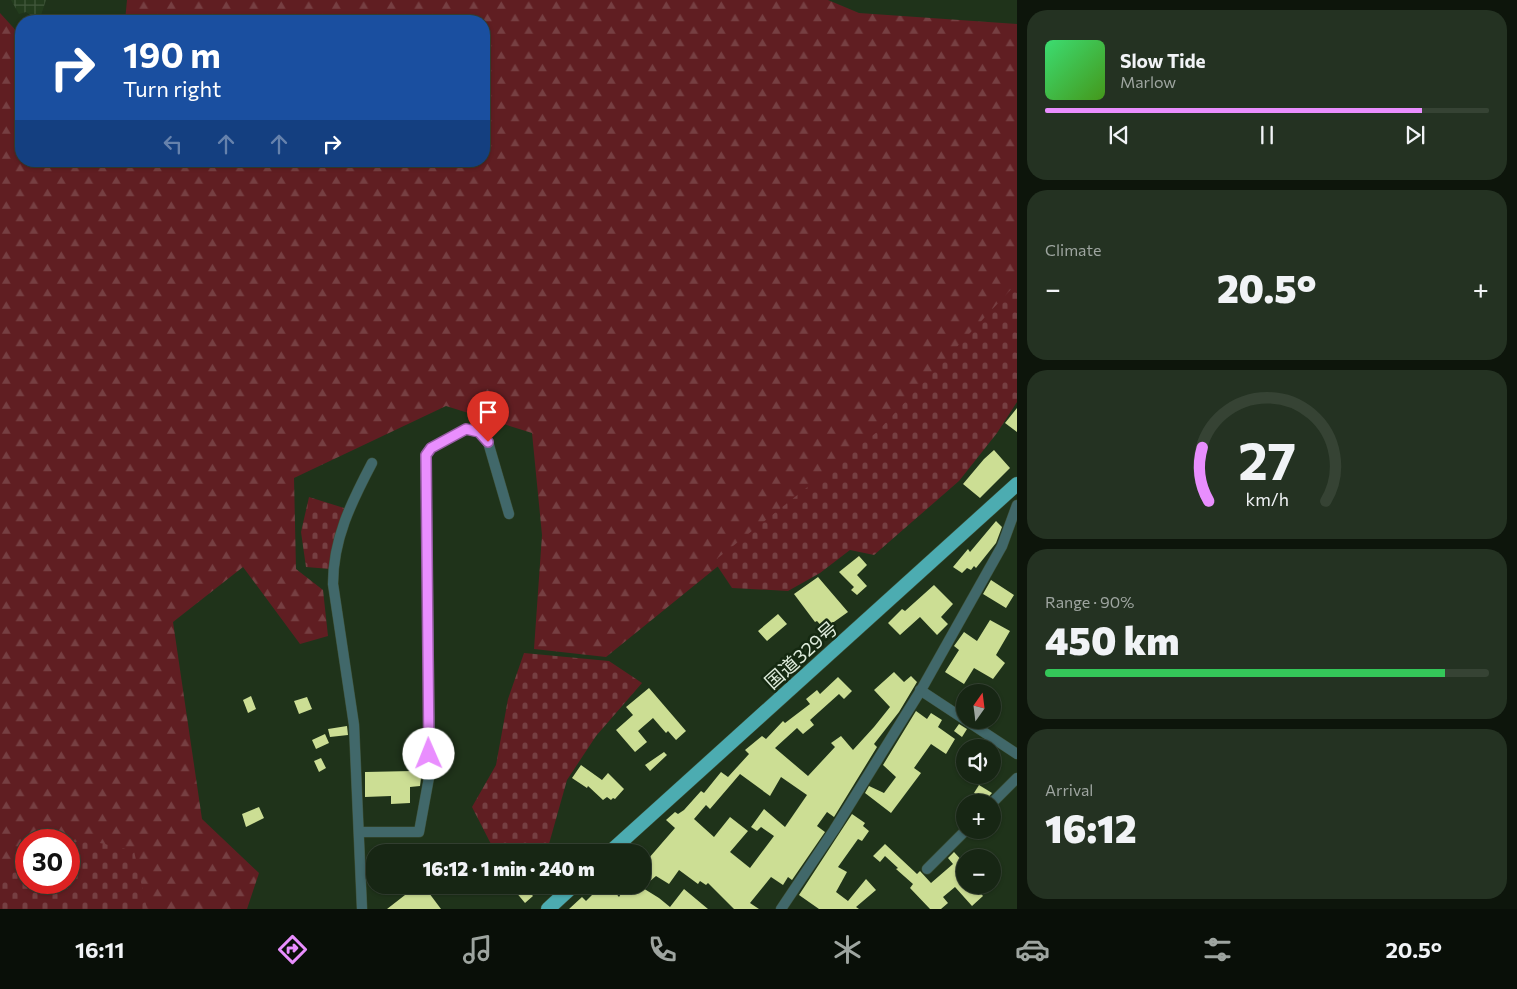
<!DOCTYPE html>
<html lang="en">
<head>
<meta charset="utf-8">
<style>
  body { margin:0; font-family:Commissioner,"Noto Sans JP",sans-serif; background:#243222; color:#f1f3f6; height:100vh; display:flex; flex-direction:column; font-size:19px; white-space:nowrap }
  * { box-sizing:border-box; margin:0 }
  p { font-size:16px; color:#9ea5a0 }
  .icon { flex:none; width:28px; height:28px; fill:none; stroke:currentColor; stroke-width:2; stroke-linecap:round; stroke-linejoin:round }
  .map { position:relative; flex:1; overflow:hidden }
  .details { display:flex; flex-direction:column; gap:10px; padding:10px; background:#0d150b; width:500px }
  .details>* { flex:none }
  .top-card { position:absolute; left:15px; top:15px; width:475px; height:152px; border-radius:20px; box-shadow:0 1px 4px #0004,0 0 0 1px #364334; background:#1a4fa0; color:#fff; overflow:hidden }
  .needle { width:32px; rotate:14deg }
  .fabs { position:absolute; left:956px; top:684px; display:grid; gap:10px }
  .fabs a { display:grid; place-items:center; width:45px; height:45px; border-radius:50%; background:#172614; box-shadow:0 1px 4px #0004,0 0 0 1px #364334; font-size:25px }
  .speed { position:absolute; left:15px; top:829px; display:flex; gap:10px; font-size:25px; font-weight:700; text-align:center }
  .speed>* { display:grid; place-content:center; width:65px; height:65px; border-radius:50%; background:#172614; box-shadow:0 1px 4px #0004,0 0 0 1px #364334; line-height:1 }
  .speed .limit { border:8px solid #d22; background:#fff; color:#111 }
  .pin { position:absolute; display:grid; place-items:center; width:42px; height:42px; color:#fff; margin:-51px -21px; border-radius:50% 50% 50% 0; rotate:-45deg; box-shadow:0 0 5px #0007 }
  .pin .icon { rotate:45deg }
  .me { position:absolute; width:55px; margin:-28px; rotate:359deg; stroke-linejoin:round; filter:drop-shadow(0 0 4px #0008) }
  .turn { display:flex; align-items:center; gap:18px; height:105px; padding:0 25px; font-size:22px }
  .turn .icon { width:65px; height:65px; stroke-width:2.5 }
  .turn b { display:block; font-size:35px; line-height:42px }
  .lanes { display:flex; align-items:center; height:48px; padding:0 25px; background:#0003; justify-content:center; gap:25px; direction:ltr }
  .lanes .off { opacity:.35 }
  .big { font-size:38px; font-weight:800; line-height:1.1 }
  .details .widget { flex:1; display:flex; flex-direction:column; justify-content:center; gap:8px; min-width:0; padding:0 18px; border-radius:20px; background:#243222 }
  .details .dial { align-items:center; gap:0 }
  .dial svg { height:130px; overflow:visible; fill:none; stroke:#364334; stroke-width:7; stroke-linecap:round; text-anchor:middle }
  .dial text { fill:#f1f3f6; stroke:none }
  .song { display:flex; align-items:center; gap:15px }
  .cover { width:60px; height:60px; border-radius:8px; background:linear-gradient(135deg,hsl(140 70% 55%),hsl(100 70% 35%)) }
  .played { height:5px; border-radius:2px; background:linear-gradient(90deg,#e98efe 85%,#364334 85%) }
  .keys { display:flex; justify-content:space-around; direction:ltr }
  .heat { display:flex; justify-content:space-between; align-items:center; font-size:28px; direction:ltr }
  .charge { height:8px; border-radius:4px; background:linear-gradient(90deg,#34c759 90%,#364334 0) }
  .trip { position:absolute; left:366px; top:844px; width:285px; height:50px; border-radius:20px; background:#172614; box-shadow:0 1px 4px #0004,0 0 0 1px #364334; font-weight:800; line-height:50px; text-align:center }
  .dock { display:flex; height:80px; justify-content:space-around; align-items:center; background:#090f08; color:#9ea5a0 }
  .dock .icon { width:35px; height:35px }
  .dock .active { color:#e98efe }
  .dock b { font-size:22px; color:#f1f3f6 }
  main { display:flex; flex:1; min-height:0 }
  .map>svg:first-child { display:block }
</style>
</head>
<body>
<main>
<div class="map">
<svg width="1017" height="909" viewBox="0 0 1017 909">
  <defs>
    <pattern id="industrial-grid" width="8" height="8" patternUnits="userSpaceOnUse" patternTransform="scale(1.25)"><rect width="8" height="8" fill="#233c1d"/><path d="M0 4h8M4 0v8" fill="none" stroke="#42583d"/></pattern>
    <pattern id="forest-firs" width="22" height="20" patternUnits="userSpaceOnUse" patternTransform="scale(1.25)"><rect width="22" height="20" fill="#601e22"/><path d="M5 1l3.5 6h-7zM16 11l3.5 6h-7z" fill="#763f42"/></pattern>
    <pattern id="cemetery-stones" width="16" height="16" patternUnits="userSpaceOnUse" patternTransform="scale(1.25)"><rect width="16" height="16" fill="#601e22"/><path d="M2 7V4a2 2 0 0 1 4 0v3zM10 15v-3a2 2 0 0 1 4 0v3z" fill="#763f42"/></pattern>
  </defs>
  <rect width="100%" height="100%" fill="#1f331a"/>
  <!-- industrial -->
  <path fill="url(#industrial-grid)" d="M 11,0 L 46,0 L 39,21 L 26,12 L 19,14 Z"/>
  <!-- forest -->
  <path fill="url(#forest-firs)" fill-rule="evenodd" d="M 127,0 L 828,0 L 859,13 L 1017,24 L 1017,290 L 886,430 L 606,657 L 534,649 L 542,535 L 532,433 L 446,406 L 294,478 L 296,569 L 323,590 L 328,636 L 300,644 L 243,567 L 173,622 L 202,819 L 259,873 L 247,909 L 0,909 L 0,13 L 21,36 L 21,161 L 484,161 L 484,21 L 125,21 ZM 26,840 L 69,840 L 69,882 L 26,882 Z"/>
  <!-- cemetery -->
  <path fill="url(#cemetery-stones)" d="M 1017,283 L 1017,402 L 997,433 L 959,481 L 874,555 L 850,550 L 820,573 L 788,591 L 732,588 L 714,561 L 877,432 Z
    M 309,497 L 344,508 L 330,569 L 306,567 L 301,532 Z
    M 524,653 L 609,661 L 642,683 L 596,736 L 567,780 L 547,851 L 501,852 L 493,848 L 472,807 L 496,765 L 508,699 Z
    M 83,839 L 134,851 L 147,909 L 0,909 L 0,875 L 26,863 L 26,882 L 69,882 L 69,845 Z"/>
  <!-- building -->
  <path fill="#ccde94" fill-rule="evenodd" d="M 1017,408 L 1017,432 L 1005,423 Z
    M 994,450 L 1010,468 L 980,498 L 963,484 L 984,459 Z
    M 996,521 L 1002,527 L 996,543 L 976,568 L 974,566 L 971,570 L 967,568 L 962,573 L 953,567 L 968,549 L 970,552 Z
    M 859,556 L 867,565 L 857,575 L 867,586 L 857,595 L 851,590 L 854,587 L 839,572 Z
    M 818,577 L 848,612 L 824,629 L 817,621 L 815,622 L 794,594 Z
    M 991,580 L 1014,595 L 1006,608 L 983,594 Z
    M 934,585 L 953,604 L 941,617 L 948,624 L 937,635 L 920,617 L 900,635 L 888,623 L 902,609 L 905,611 Z
    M 778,614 L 787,624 L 767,641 L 758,631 Z
    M 990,620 L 1010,631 L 996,655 L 1005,663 L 993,679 L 974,668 L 964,684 L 945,672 L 959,650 L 954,646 L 964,632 L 977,641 Z
    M 894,672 L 904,682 L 911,676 L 917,682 L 899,712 L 874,744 L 877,747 L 834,817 L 827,812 L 817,826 L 825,832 L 792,880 L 788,877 L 783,885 L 771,877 L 750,903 L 759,909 L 734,909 L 708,883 L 706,885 L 700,881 L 698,884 L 679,870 L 669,884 L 656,876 L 642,888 L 642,866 L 675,828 L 666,820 L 675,812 L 678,814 L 684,810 L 701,791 L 704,793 L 721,772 L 728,777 L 749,754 L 745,750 L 762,736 L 766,739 L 783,721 L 785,723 L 810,704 L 806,699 L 817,690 L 820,694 L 838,677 L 852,691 L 844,699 L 839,694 L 810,720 L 814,725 L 803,734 L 797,728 L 775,748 L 808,776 L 835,747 L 831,743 L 841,736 L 853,750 L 874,727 L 890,707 L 874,690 ZM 740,774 L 770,796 L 781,777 L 807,795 L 785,827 L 764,809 L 751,827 L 757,831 L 761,827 L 774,836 L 750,868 L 730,852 L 748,831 L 730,817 L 714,837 L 694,819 L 706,805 L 710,809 Z
    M 649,688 L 686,731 L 676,740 L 668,731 L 666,733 L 653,718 L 638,731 L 647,742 L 635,752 L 616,730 L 633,715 L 626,707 Z
    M 251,696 L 256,709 L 248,713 L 243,700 Z
    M 307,697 L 312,709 L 299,714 L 294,701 Z
    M 916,711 L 927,719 L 931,713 L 942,720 L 938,727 L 955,739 L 946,754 L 931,744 L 914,768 L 921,773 L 891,813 L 865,793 L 869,786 L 884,793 L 896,777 L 883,765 Z
    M 959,724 L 967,729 L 962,737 L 954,731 Z
    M 347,726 L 348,735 L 330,737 L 328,729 Z
    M 325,734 L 329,743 L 316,749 L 312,740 Z
    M 664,752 L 667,755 L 650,771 L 645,765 Z
    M 321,758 L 326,768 L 319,772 L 314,761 Z
    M 423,762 L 420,786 L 410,787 L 410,803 L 391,804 L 391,796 L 365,797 L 365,772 L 412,771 L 412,763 Z
    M 581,765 L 602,780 L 608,773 L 624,789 L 615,799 L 613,798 L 611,800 L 607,797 L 603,800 L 588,786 L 587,788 L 572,778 Z
    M 979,785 L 992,793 L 986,800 L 974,793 Z
    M 259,807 L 264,818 L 246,827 L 242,814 Z
    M 852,814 L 865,823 L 863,826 L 869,831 L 862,841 L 858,839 L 838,867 L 847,872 L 836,892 L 848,901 L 866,879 L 876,890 L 856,907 L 859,909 L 819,909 L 799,895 Z
    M 885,844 L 917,874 L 920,871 L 931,883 L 953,864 L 948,858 L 954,852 L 965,864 L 957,871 L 965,879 L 965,885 L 984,885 L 979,891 L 983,896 L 972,906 L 955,887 L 943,897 L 948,903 L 941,909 L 930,909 L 910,888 L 913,884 L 896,869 L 898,868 L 885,856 L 880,862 L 873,856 Z
    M 411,885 L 423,885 L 441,909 L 387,909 L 414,888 Z
    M 523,885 L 533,896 L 525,903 L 515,891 Z
    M 602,885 L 609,885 L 619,897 L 626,885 L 638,885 L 659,898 L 670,907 L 684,889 L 708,909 L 569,909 L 582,897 L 586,901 Z"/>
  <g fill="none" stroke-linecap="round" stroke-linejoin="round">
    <defs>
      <path id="minor" d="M 920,690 L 1017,754
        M 992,803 L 1017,778
        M 359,832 L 419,832 L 430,772 L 426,455 L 431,448 L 466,429 L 479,432 L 488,442 L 509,514
        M 927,869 L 966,830
        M 362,909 L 354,725 L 333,584 C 333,539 351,503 372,463
        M 781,909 L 834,830 L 921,690 L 1002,546 L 1017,505"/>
      <path id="trunk" d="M 610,852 L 1017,484
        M 548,909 L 574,885"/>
    </defs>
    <!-- minor casing -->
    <use href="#minor" stroke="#3e5139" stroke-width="11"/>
    <!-- trunk casing -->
    <use href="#trunk" stroke="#3e5139" stroke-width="15"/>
    <!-- minor -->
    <use href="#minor" stroke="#41686a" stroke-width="10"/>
    <!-- trunk -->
    <use href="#trunk" stroke="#4cacb1" stroke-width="14"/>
  </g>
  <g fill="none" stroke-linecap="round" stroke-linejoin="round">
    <defs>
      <path id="route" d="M 429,754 L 426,455 L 431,448 L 466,429 L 479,432 L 488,442"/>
    </defs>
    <!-- route casing -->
    <use href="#route" stroke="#975ca5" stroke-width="12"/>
    <!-- route -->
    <use href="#route" stroke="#e98efe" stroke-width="9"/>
  </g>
  <g text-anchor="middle" stroke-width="5" stroke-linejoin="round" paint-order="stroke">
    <!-- street labels -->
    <g font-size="19" fill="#dfecdc" stroke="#152911">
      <text transform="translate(801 655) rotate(-42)" y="7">国道329号</text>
    </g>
  </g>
</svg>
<div class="fabs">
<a><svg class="needle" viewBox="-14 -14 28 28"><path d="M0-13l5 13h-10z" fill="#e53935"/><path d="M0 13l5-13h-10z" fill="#9ea5a0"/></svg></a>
<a><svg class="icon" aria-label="sound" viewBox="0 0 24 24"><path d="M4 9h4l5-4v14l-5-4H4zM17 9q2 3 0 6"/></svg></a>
<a>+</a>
<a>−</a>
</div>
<div class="speed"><div class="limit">30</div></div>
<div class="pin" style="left:488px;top:442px;background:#d93025"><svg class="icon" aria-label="arrive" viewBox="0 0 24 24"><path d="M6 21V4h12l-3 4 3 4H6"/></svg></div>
<svg class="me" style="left:429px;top:754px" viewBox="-20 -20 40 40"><circle r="19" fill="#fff"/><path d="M0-13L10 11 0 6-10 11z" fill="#e98efe"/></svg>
<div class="trip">16:12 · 1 min · 240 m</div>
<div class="top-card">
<div class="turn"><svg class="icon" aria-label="right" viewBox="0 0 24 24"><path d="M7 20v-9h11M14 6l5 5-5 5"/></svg><div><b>190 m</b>Turn right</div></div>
<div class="lanes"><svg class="icon off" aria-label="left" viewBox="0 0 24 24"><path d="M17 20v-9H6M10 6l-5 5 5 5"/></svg><svg class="icon off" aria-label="ahead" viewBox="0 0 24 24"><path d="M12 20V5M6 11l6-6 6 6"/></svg><svg class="icon off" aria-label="ahead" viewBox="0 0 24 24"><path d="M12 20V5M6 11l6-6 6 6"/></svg><svg class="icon" aria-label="right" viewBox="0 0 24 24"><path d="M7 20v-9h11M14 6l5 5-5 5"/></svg></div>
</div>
</div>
<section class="details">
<div class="widget">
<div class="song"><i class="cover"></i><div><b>Slow Tide</b><p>Marlow</p></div></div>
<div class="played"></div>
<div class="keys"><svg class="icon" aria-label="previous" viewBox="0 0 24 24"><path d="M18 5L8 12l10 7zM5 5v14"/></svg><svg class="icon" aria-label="pause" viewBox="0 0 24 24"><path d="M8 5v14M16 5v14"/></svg><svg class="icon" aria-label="next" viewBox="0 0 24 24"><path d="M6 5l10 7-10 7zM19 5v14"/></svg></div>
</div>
<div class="widget"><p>Climate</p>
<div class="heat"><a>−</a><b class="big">20.5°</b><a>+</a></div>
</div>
<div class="widget dial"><svg viewBox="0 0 100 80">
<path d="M14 69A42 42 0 1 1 86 69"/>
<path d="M14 69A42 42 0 0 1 10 36" stroke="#e98efe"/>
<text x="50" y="56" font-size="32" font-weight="700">27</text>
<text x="50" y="72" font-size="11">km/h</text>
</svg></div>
<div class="widget"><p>Range · 90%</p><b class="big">450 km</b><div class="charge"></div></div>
<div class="widget"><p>Arrival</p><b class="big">16:12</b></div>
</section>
</main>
<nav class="dock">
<b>16:11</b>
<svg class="icon active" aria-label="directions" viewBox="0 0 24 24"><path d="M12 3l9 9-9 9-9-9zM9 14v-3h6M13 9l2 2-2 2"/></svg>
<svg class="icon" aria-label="music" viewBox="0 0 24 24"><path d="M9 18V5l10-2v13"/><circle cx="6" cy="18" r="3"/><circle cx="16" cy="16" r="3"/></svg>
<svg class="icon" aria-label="phone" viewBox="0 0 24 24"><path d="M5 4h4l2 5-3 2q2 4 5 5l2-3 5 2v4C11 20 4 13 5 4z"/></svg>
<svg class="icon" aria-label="climate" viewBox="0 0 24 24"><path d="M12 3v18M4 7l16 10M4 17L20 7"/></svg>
<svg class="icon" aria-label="car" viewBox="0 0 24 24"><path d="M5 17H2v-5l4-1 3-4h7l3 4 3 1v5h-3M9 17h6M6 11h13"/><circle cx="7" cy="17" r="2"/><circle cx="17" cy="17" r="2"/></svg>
<svg class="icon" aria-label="filters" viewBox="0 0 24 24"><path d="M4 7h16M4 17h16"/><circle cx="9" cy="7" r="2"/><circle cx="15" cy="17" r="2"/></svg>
<b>20.5°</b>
</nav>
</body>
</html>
